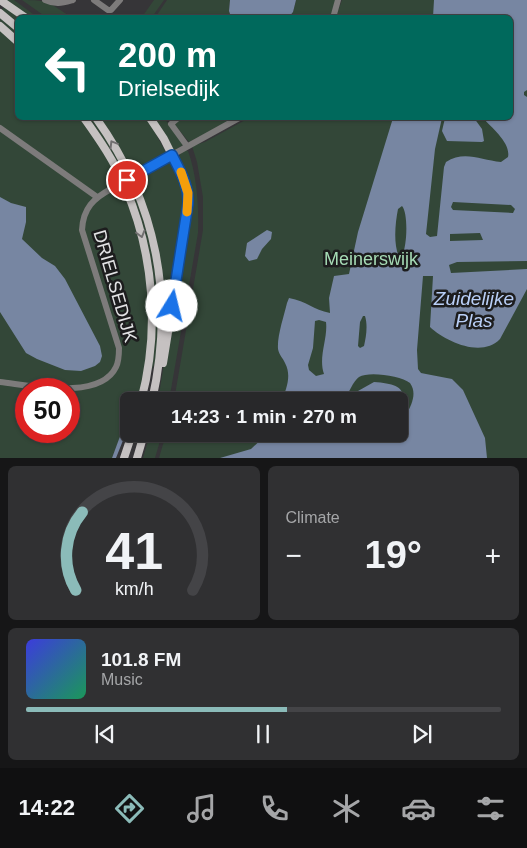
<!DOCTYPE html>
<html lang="en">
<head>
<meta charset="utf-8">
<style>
  body { margin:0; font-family:Helvetica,sans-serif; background:#303032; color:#f1f3f6; height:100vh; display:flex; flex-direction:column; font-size:19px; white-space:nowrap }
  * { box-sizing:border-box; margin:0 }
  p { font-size:16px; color:#a5a6a8 }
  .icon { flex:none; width:28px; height:28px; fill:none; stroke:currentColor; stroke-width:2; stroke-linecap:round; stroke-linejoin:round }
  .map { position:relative; height:458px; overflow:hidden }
  .side { display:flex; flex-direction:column; gap:8px; padding:8px; background:#161617; flex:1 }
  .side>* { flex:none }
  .banner { position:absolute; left:15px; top:15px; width:498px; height:105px; border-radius:8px; box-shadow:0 1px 4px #0004,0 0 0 1px #444447; background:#00695c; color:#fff; overflow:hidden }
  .speed { position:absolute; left:15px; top:378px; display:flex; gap:10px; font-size:25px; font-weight:700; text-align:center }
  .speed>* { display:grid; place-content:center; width:65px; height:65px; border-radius:50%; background:#28282a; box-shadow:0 1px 4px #0004,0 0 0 1px #444447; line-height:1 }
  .speed .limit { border:8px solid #d22; background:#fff; color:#111 }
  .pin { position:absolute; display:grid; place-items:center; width:42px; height:42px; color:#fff; margin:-21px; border:2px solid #fff; border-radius:50%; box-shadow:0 1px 5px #0007 }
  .me { position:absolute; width:55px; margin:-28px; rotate:9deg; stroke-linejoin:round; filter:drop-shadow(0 0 4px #0008) }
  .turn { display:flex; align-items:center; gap:18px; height:105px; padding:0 20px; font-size:22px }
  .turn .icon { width:65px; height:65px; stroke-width:2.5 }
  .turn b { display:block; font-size:35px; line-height:42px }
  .big { font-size:38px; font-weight:700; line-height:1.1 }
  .side .tile { flex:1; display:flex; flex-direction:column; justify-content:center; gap:8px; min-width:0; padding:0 18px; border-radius:8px; background:#303032 }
  .side .dial { align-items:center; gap:0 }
  .dial svg { height:130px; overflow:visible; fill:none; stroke:#444447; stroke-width:7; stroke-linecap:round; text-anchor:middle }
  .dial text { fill:#f1f3f6; stroke:none }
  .song { display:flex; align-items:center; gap:15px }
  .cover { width:60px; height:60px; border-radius:8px; background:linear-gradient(135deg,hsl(240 70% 55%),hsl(150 70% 35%)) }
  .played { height:5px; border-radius:2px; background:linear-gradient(90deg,#8bbbb9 55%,#444447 55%) }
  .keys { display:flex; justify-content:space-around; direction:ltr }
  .heat { display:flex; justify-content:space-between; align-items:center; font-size:28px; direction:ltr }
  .side .tiles { flex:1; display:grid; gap:8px; grid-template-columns:1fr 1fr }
  .tile:last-child { grid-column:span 2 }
  .trip { position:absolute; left:120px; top:392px; width:288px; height:50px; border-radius:8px; background:#28282a; box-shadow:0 1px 4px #0004,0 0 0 1px #444447; font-weight:700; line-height:50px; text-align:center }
  .tab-bar { display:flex; height:80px; justify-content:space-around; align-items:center; background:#101011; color:#a5a6a8 }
  .tab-bar .icon { width:35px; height:35px }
  .tab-bar .current { color:#8bbbb9 }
  .tab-bar b { font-size:22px; color:#f1f3f6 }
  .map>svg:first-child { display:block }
</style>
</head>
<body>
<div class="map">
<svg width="527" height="458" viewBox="0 0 527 458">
  <rect width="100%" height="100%" fill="#363538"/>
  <!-- green -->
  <path fill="#334738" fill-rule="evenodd" d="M 2,0 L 14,0 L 37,17 L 29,17 Z
    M 22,0 C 50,0 49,3 71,17 L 46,17 Z
    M 154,0 L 164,0 L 152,17 L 142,17 Z
    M 167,0 L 230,0 L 229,11 L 231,17 L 155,18 Z
    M 296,0 L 336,0 L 330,17 L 288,18 L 293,12 Z
    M 342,0 L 527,0 L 527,458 L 159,458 L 166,434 L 399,434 L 399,401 L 174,401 L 203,230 L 203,197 L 197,162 L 192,146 L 205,142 L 249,118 L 510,118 L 510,18 L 336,17 Z
    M 5,6 L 23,17 L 18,18 L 18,118 L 147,118 L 179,176 L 186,193 L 179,252 L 162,350 L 135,401 L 129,401 L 129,414 L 112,458 L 0,458 L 0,12 ZM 26,389 L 69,389 L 69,431 L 26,431 Z
    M 152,118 L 164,118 L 182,141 L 183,145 L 175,150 L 172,149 Z
    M 181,118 L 236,118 L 189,142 L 175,125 L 176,122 Z
    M 185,150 L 188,151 C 197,176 199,206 198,233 L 169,401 L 158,401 L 190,200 L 178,160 L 180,154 Z
    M 150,434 L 162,434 L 155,458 L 143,458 Z"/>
  <!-- water -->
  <path fill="#7786a2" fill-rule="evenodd" d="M 230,0 L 296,0 L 293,12 L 288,18 L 231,17 L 229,11 Z
    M 434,0 L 527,0 L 527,90 L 524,92 L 524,95 L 527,97 L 527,261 L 457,262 L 449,265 L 451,273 L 527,269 L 527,289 L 500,339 C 482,358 446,342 430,327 L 433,276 L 423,276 L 417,350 L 418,369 L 421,373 L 426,374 L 452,379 L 463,390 L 485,438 L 487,458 L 220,458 L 251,449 L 267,434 L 399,434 C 399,420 422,400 410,383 C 401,376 369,371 359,377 C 354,380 347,395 345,401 L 282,401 C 286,389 292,376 285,363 C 283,358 279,355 278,349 C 277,336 284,316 287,303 L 289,298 C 307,301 313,310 330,313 L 329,298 L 334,276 L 349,274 L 358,232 L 393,118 L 442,118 L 435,149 L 426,234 L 430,237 L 437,236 L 444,167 L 446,162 C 464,150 481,160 501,162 L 508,157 C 511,143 492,128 483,118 L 510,118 L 510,18 L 433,17 ZM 453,202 L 511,205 L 515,209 L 513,213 L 453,210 L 451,207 ZM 402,206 C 409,214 407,253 400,259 C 393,246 395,224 398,209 ZM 480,233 L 483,240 L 450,241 L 450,234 ZM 363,316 L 365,316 C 368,326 366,337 364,346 L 360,348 L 358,346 L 360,322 ZM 319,320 L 326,322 C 328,339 318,357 324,374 L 316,376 L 309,370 L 308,365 L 313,348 L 315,321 Z
    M 445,118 L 474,118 L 482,129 L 484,141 L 482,142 L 447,141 L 442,131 Z
    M 0,197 L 11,203 L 26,207 L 26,222 L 22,239 L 42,258 L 55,266 L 65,279 L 100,346 L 102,356 L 100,362 L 95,366 L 81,371 L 65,370 L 37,359 L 26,353 L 0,312 Z
    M 267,230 L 272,232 L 271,239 L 262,249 L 257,259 L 249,261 L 245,256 L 247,243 Z
    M 374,382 C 399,384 410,388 399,415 L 399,401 L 352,401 L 358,391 Z
    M 129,412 C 129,429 122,442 116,458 L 112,458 Z"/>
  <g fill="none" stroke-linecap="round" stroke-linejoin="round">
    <!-- minor -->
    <path stroke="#7d7b7b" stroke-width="6" d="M 45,0 C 56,5 62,3 73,0
      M 94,0 L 108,10 L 111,10 L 120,0
      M 333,18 L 338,0
      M 178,118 L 171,124 L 187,146
      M 0,128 L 97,197
      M 143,171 L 239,118
      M 0,382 C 29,385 100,401 116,367 C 119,361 119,355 119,348 L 82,230 C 83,208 94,198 111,189"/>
    <!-- major -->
    <path stroke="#c5c1c1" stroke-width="8" d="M 0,0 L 26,18
      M 0,13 L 18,28
      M 0,26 L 18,42
      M 84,118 C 99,139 115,162 125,187 C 154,254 160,330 141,401
      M 96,118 C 157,203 175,299 152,401
      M 150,118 L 164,139 L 183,177 L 188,193 L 181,252 L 163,363
      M 124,458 L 132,434
      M 137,458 L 144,434"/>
    <!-- minor-bridge -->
    <path stroke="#7d7b7b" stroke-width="6" d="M 111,189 L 143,171"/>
  </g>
  <!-- one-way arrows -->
  <defs><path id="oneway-chevron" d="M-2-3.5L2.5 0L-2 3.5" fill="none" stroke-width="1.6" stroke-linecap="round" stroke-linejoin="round" transform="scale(1.25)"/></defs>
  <g stroke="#716f70">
    <use href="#oneway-chevron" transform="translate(113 144) rotate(-121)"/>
    <use href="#oneway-chevron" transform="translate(141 234) rotate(75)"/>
  </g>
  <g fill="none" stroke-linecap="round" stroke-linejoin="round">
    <defs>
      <path id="route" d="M 127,180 L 172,155 C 180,171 189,185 188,204 L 172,306"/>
    </defs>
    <!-- route casing -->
    <use href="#route" stroke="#114b97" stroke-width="12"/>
    <!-- route -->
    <use href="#route" stroke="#1a73e8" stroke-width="9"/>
    <!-- slow -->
    <path stroke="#f59e0b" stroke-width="9" d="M 181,172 L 188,193 L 187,212"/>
  </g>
  <g text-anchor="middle" stroke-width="5" stroke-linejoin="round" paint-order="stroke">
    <!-- park labels -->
    <g font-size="18" fill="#a6dbb5" stroke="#1d1d1e">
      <text x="371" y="265">Meinerswijk</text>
    </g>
    <!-- street labels -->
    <g font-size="18" fill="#e3e3e5" stroke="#1d1d1e">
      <text transform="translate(115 286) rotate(74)" y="6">DRIELSEDIJK</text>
    </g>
    <!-- water labels -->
    <g font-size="19" font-style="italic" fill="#b9cff7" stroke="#1d1d1e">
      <text x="474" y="305">Zuidelijke<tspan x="474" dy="22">Plas</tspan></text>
    </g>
  </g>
</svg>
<div class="speed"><div class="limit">50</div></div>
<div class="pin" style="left:127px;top:180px;background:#d93025"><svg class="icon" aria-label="arrive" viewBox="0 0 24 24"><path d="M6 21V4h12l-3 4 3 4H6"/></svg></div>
<svg class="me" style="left:172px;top:306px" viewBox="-20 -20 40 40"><circle r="19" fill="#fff"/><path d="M0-13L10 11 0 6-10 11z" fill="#1a73e8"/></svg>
<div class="trip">14:23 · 1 min · 270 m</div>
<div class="banner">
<div class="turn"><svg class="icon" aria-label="left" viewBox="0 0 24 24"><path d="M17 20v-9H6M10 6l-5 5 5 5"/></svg><div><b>200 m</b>Drielsedijk</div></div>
</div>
</div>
<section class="side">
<div class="tiles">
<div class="tile dial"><svg viewBox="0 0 100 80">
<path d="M14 69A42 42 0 1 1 86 69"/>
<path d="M14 69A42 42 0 0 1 18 21" stroke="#8bbbb9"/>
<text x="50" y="56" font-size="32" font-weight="700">41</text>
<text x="50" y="72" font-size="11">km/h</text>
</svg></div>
<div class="tile"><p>Climate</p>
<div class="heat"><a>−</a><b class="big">19°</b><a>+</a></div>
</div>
<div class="tile">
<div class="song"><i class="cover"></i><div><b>101.8 FM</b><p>Music</p></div></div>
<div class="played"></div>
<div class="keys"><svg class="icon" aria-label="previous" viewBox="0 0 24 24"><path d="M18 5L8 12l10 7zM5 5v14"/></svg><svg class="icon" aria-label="pause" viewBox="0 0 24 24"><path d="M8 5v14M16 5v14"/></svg><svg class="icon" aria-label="next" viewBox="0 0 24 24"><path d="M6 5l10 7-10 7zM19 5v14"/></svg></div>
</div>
</div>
</section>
<nav class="tab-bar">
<b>14:22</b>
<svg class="icon current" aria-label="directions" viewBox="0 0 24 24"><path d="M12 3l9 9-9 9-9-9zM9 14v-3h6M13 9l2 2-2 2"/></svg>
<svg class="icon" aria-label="music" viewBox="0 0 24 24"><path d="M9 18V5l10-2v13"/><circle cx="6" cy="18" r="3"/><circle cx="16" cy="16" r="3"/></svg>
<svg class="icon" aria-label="phone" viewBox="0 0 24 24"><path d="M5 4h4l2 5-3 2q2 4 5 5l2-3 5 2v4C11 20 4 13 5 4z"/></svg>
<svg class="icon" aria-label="climate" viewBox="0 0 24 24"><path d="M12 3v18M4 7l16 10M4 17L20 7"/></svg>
<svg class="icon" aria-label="car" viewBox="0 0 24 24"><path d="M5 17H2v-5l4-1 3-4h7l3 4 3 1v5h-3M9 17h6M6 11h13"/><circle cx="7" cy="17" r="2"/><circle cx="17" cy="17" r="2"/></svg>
<svg class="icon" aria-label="filters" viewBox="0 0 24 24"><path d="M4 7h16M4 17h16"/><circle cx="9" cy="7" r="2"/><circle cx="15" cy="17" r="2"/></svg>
</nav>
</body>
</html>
